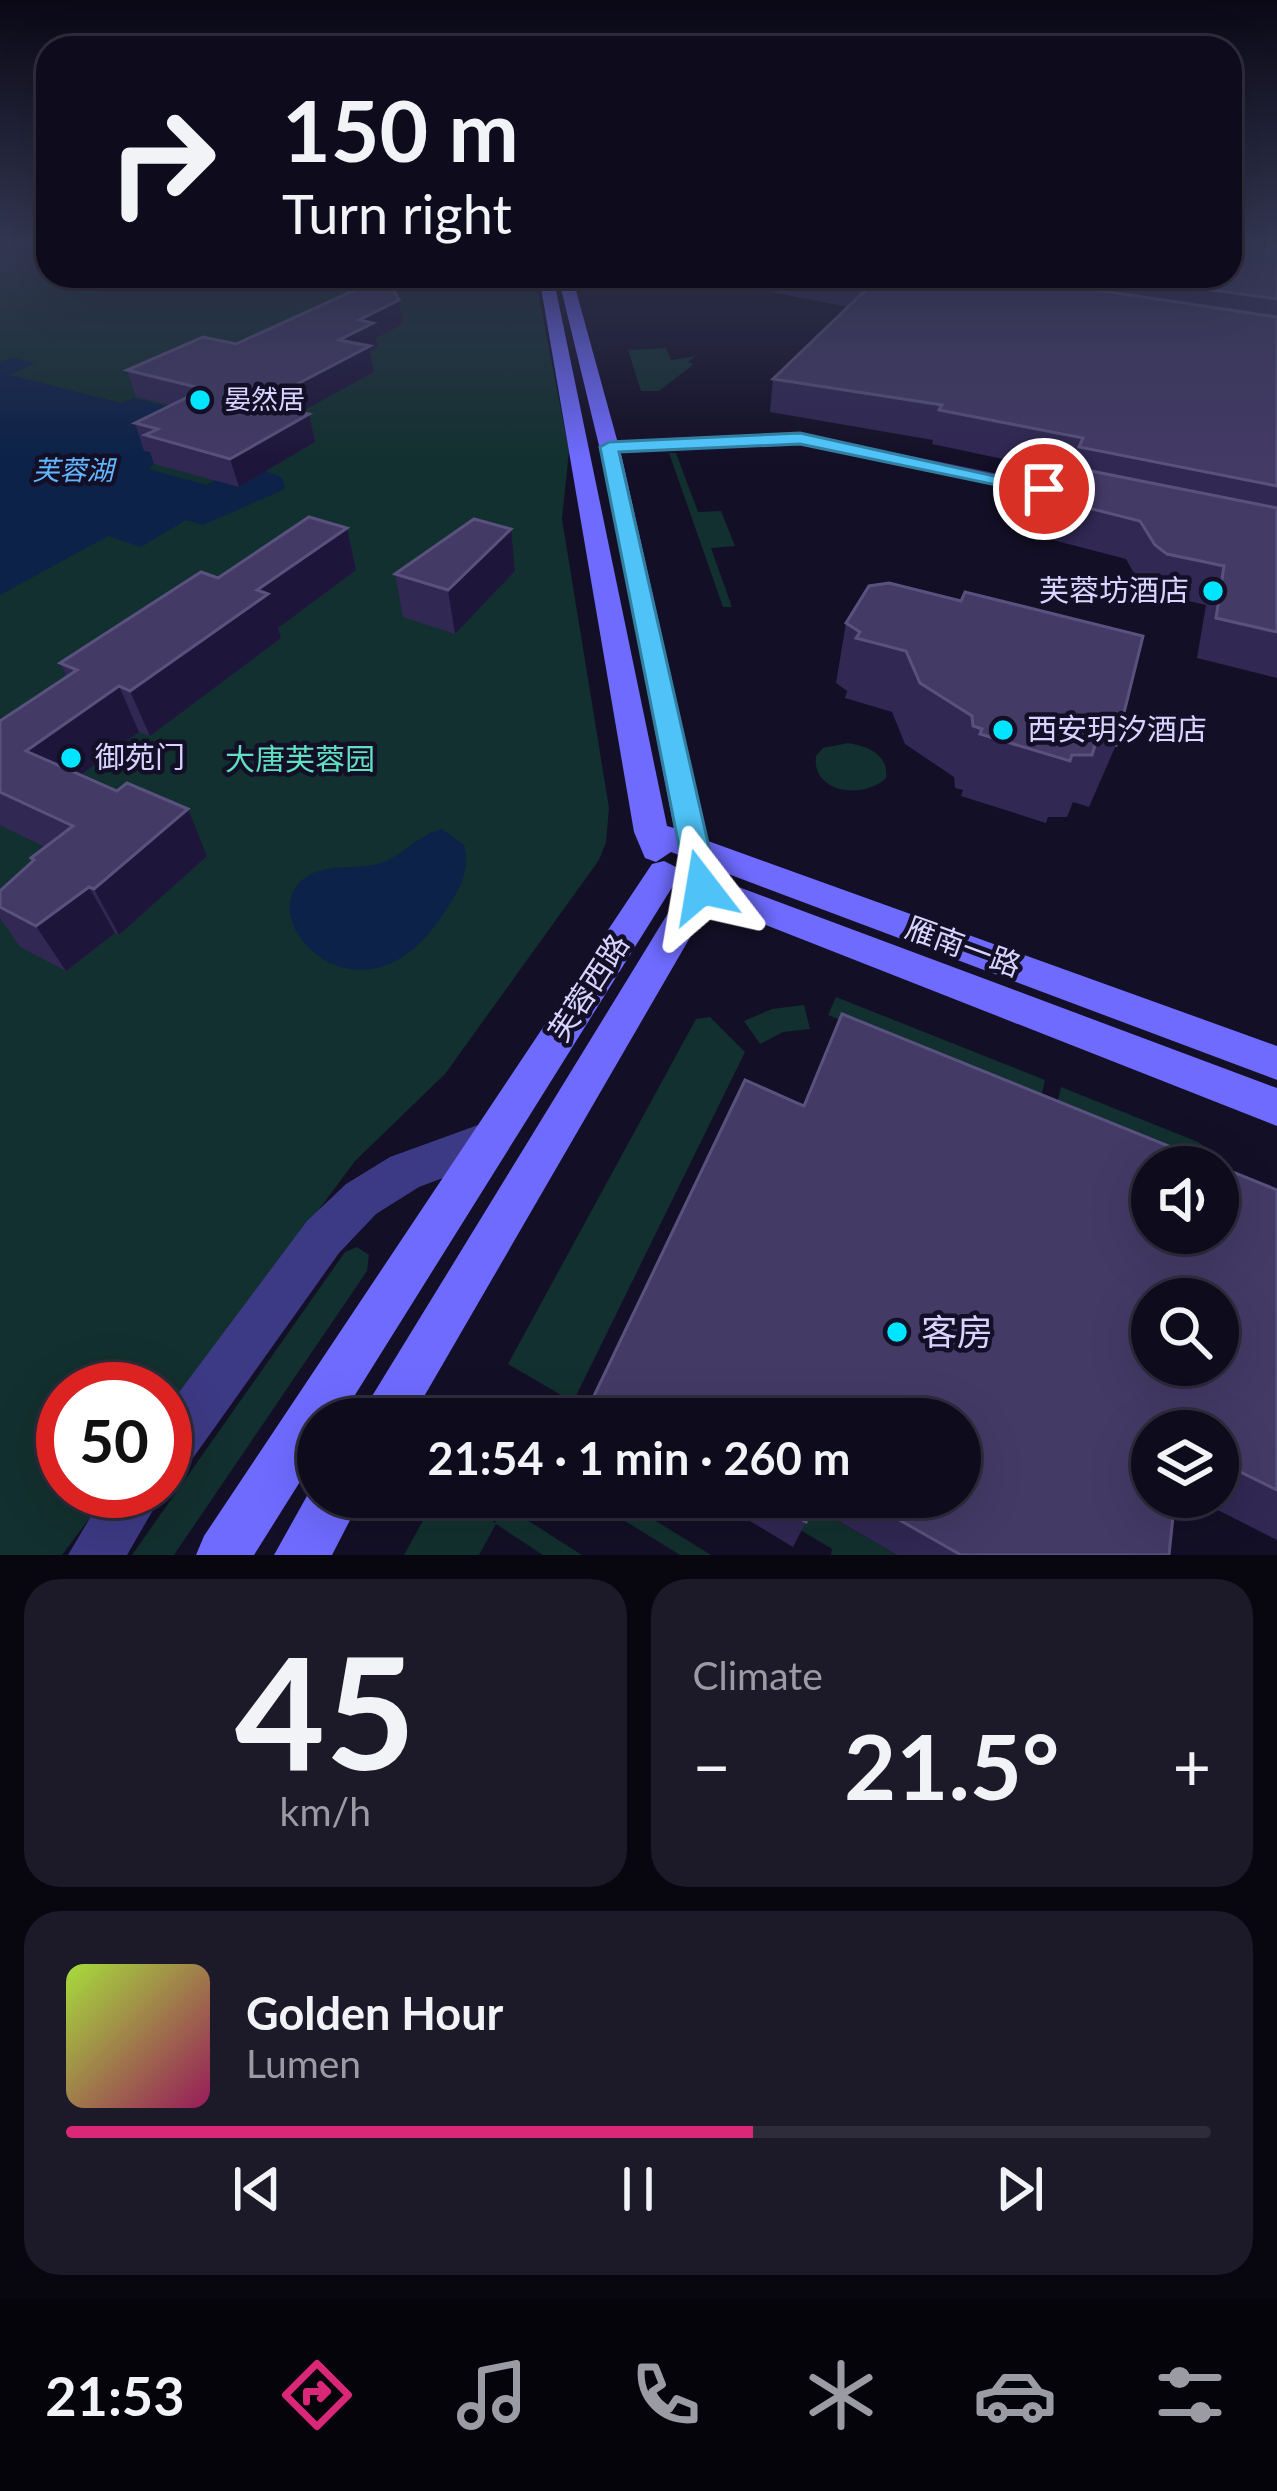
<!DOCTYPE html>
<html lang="en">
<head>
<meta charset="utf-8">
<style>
  body { margin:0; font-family:Lato,"Noto Sans SC",sans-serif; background:#1c1929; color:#f1f3f6; height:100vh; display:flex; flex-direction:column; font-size:45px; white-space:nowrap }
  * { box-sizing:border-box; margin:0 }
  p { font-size:39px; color:#9b9ba3 }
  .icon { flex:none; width:66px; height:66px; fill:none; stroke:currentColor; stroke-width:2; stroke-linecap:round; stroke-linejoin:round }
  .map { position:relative; height:1555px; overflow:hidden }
  .drawer { display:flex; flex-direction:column; gap:24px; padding:24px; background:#08060f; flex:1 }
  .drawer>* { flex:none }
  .top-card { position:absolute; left:36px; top:36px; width:1206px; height:252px; border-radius:36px; box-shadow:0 12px 48px #0002,0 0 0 3px #2e2b3b; background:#0e0b1c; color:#f1f3f6; overflow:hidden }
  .tools { position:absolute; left:1131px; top:1146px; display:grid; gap:24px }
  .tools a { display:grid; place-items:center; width:108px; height:108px; border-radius:50%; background:#0e0b1c; box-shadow:0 12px 48px #0002,0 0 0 3px #2e2b3b; font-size:60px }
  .speed { position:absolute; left:36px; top:1362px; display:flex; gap:24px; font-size:60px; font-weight:700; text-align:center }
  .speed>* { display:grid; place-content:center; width:156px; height:156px; border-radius:50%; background:#0e0b1c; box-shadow:0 12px 48px #0002,0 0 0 3px #2e2b3b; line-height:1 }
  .speed .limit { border:18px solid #d22; background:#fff; color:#111 }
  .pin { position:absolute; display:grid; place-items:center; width:102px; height:102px; color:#fff; margin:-51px; border:6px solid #fff; border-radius:50%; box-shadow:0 3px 12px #0007 }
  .me { position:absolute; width:132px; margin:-66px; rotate:346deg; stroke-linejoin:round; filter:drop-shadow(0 0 9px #0008) }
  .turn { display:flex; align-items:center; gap:42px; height:252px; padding:0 48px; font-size:54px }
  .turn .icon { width:156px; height:156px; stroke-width:2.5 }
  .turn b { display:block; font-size:84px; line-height:102px }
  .big { font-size:90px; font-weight:700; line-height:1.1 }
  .drawer .widget { flex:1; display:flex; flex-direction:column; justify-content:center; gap:18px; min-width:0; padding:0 42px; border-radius:36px; background:#1c1929 }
  .drawer .dial { align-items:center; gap:0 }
  .dial b { font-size:156px; line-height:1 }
  .song { display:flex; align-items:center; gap:36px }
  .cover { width:144px; height:144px; border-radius:18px; background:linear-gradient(135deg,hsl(80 70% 55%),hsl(330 70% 35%)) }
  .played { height:12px; border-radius:6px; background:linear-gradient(90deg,#db2777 60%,#2e2b3b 60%) }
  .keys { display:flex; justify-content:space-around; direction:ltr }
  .heat { display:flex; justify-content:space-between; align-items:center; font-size:66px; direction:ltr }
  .drawer .tiles { flex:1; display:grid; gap:24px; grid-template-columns:1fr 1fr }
  .widget:last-child { grid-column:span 2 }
  .trip { position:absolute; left:297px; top:1398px; width:684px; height:120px; border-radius:60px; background:#0e0b1c; box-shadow:0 12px 48px #0002,0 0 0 3px #2e2b3b; font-weight:700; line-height:120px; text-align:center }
  .dock { display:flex; height:192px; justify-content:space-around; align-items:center; background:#06040b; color:#9b9ba3 }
  .dock .icon { width:84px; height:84px }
  .dock .selected { color:#db2777 }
  .dock b { font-size:54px; color:#f1f3f6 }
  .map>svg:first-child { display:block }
</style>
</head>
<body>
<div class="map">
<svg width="1277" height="1555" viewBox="0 0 1277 1555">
  <rect width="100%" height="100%" fill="#130f26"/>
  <!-- green -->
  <path fill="#12302f" d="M 0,243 L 48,243 L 48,276 L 535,276 L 569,451 L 562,519 L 609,808 L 606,842 L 599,860 L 445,1074 L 355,1161 L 165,1417 L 165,1389 L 63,1389 L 63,1491 L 110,1491 L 62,1555 L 0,1555 Z
    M 666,348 L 671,360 L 696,356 L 688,362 L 694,364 L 659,391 L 641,391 L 628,350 Z
    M 669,453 L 676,453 L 698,512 L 721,511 L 735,546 L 711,548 L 732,607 L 723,607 Z
    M 848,743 C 867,746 889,754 886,778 C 864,800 811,793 816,756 L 823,748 Z
    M 836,997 L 1045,1080 L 1040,1101 L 828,1015 Z
    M 804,1005 L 810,1029 L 783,1032 L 760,1044 L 744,1021 L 772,1009 Z
    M 710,1017 L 745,1052 L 573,1402 L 508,1364 L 696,1019 Z
    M 1061,1087 L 1198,1142 L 1218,1156 L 1225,1176 L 1218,1167 L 1056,1107 Z
    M 357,1247 L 369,1255 L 367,1271 L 174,1555 L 132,1555 L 345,1252 Z
    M 436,1497 L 455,1497 L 495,1523 L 505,1506 L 582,1555 L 543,1555 L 496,1524 L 479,1555 L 404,1555 Z
    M 605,1497 L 617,1497 L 711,1555 L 680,1555 L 601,1506 Z
    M 807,1503 L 897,1555 L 831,1555 L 832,1549 L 799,1529 Z"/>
  <!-- water -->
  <path fill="#0c2248" d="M 14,358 L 35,363 L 10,375 L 121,403 L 134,398 L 209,417 L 148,469 L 206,485 C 229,472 260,463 283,479 L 285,489 L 203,525 L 186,520 L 141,547 L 108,536 L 0,595 L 0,362 Z
    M 442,829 L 464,845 C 472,870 458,892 444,913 C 361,1042 247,917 306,877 C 329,861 361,872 386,861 C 406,852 420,834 442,829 Z"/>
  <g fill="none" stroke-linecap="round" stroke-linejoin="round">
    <!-- minor -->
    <path fill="#3d3a85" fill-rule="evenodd" d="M 800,433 L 1101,495 L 1112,501 L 1101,507 L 800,445 L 609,453 L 599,447 L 609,441 Z
      M 489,1121 L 504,1127 L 510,1141 L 504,1155 L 419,1187 L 376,1214 L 339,1253 L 183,1472 L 165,1480 L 165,1411 L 307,1221 L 346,1184 L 390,1157 Z
      M 106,1491 L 164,1491 L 127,1555 L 68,1555 Z"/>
    <!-- secondary -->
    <path fill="#6f6bff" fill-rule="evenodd" d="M 539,276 L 553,276 L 667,826 L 674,828 L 602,458 L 558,276 L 572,276 L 622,458 L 708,841 L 1277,1046 L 1277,1080 L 715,869 L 717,879 L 1277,1088 L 1277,1126 L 710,903 L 411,1419 L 358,1419 L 681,892 L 673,886 L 340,1419 L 318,1419 L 318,1453 L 254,1555 L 196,1555 L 204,1536 L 652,864 L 664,861 L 682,870 L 679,855 L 671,852 L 656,862 L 645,858 L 634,832 Z
      M 317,1478 L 318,1497 L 362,1497 L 332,1555 L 274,1555 Z"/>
  </g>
  <!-- wall -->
  <path fill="#312854" d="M 1277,243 L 1277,678 L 1197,658 L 1206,605 L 1152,593 L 1140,584 L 1126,559 L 1045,538 L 1057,500 L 1068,473 L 932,444 L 933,440 L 770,412 L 773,379 L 849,307 L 725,283 L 668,283 L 668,276 L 1230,276 Z
    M 185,276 L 234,276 L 218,282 Z
    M 285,276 L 332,276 L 318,282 Z
    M 403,324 L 376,338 L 378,348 L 370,351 L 374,372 L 300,412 L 309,414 L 315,442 L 239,487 L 154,464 L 150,452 L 144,451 L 135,423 L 170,405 L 136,397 L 127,370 L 236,344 Z
    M 347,528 L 356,570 L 278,628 L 281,638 L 150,736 L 139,732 L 81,775 L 207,856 L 119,935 L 115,933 L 66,971 L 20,947 L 0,918 L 0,891 L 33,862 L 31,858 L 45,847 L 0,825 L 0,721 L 67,677 L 60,663 L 218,578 Z
    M 515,571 L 455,634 L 403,617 L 395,574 Z
    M 846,623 L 1116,745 L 1089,807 L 1073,802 L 1067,817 L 1048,817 L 1046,823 L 961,796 L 963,790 L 955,788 L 954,777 L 905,744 L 892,712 L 845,698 L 847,691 L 836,683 Z
    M 804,1106 L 1277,1190 L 1277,1540 L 1192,1497 L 1218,1497 L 1218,1431 L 1152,1431 L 1169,1555 L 897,1555 L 811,1505 L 806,1522 L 793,1547 L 710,1497 L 960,1497 L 960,1419 L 595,1419 L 593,1398 Z"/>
  <!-- shaded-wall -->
  <path fill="#1d163a" d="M 216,276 L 234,276 L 218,282 Z
    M 317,276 L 332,276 L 318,282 Z
    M 399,300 L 403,324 L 376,338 L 378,348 L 370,351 L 374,372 L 268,430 L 261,403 L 339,340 L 359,320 Z
    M 309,414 L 315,442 L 239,487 L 230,459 Z
    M 347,528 L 356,570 L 278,628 L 281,638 L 150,736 L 130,691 L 257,590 Z
    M 511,529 L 515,571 L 455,634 L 448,590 Z
    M 119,686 L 139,732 L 51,797 L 26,751 Z
    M 188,809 L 207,856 L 119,935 L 94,889 Z
    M 89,887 L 115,933 L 66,971 L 36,926 Z"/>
  <!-- building -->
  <path fill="#433a66" stroke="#5a527e" stroke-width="3" fill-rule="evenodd" d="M 1230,243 L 1277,243 L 1277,299 L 1111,276 L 1230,276 Z
    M 386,276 L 399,300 L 359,320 L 373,323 L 339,340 L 370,346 L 261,403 L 309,414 L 230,459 L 145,435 L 158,429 L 135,423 L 204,389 L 127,370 L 203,337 L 236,344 Z
    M 846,276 L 1002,276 L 1277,317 L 1277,486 L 1079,447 L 1083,438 L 939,410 L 942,405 L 773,379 L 875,281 Z
    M 1071,467 L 1277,508 L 1277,632 L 1216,618 L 1224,566 L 1167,554 L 1155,545 L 1140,521 L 1057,500 Z
    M 309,517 L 347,528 L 257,590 L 268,594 L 130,691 L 119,686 L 26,751 L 117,791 L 127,783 L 188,809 L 94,889 L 89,887 L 36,926 L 0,907 L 0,891 L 34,860 L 31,858 L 73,826 L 0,792 L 0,721 L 77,670 L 60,663 L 201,572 L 218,578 Z
    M 474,519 L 511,529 L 448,590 L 395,574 Z
    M 889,583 L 961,601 L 965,592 L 1143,636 L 1116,745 L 1097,739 L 1092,755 L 1072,755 L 1070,761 L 980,734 L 982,729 L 973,726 L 972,716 L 920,683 L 906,651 L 856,638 L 860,632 L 846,623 L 869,586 Z
    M 842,1014 L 1277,1190 L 1277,1490 L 1218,1461 L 1218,1431 L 1152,1431 L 1152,1497 L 1175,1497 L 1169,1555 L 961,1555 L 859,1497 L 960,1497 L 960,1419 L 630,1419 L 593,1398 L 745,1080 L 804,1106 ZM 1152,1167 L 1218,1167 L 1218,1233 L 1152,1233 ZM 1152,1299 L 1218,1299 L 1218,1365 L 1152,1365 Z
    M 763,1497 L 814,1497 L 806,1522 Z"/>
  <!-- sky -->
  <linearGradient id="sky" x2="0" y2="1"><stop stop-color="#0a0815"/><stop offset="0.53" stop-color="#333752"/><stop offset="1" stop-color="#333752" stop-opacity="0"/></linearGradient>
  <rect width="1277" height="460" fill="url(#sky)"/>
  <!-- route -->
  <path fill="#4fc3f7" stroke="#337fa1" stroke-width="3" d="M 800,433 L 1053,489 L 1044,495 L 800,444 L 619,452 L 718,887 L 713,895 L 692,895 L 687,887 L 600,447 L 609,442 Z"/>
  <!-- markers -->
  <g fill="#00e5ff" stroke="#130f26" stroke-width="4.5">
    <circle cx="200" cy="400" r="12"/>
    <circle cx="1213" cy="591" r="12"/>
    <circle cx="1003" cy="730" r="12"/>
    <circle cx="71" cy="758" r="12"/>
    <circle cx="897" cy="1332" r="12"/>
  </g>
  <g text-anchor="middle" stroke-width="9" stroke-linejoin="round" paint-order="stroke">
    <!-- far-poi labels -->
    <g font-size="27" fill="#d9d4ff" stroke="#130f26" text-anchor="start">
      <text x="224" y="409">晏然居</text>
    </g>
    <!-- far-water labels -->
    <g font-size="27" font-style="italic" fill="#62b6ff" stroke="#130f26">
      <text x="73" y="480">芙蓉湖</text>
    </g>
    <!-- poi labels -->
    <g font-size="30" fill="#d9d4ff" stroke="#130f26" text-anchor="start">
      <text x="1189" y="601" text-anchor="end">芙蓉坊酒店</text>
      <text x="1027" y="740">西安玥汐酒店</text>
      <text x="95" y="768">御苑门</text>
    </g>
    <!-- park labels -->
    <g font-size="30" fill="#5fe0c0" stroke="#130f26">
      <text x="300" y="770">大唐芙蓉园</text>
    </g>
    <!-- street labels -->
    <g font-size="30" fill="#d9d4ff" stroke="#130f26">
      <text transform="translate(963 947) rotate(20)" y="10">雁南一路</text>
      <text transform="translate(589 988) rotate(-57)" y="10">芙蓉西路</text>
    </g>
    <!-- near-poi labels -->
    <g font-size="36" fill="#d9d4ff" stroke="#130f26" text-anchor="start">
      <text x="921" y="1345">客房</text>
    </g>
  </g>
</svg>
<div class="tools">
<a><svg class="icon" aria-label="sound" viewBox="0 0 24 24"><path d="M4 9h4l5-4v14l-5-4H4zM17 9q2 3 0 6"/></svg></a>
<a><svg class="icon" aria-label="search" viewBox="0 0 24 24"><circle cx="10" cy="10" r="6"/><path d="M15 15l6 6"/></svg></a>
<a><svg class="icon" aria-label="layers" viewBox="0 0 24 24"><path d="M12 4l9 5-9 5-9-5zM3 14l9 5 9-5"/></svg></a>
</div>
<div class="speed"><div class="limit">50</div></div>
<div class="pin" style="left:1044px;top:489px;background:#d93025"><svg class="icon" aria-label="arrive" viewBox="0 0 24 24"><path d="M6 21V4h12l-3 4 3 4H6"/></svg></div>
<svg class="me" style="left:702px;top:887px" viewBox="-20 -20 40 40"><path d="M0-17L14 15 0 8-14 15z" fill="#4fc3f7" stroke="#fff" stroke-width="4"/></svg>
<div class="trip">21:54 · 1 min · 260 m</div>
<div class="top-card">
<div class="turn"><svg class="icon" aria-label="right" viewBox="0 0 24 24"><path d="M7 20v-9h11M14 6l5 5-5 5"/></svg><div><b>150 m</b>Turn right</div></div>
</div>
</div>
<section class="drawer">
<div class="tiles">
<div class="widget dial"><b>45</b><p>km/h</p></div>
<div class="widget"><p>Climate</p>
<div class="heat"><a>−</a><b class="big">21.5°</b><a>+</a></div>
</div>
<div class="widget">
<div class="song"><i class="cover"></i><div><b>Golden Hour</b><p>Lumen</p></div></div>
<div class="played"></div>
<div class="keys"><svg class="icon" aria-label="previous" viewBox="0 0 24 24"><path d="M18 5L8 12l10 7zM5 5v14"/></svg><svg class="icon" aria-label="pause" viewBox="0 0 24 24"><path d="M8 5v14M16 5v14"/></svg><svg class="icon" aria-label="next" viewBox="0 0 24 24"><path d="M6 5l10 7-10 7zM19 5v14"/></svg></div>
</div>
</div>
</section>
<nav class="dock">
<b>21:53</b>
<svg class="icon selected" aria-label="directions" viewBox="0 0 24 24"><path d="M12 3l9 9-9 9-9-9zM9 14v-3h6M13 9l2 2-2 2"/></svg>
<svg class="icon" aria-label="music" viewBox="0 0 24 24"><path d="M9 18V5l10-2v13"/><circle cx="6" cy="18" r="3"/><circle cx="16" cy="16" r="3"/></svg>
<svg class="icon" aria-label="phone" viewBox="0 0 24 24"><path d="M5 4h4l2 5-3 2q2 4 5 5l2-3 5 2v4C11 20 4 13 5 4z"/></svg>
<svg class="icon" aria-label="climate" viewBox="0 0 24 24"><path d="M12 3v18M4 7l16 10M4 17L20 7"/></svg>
<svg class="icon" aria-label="car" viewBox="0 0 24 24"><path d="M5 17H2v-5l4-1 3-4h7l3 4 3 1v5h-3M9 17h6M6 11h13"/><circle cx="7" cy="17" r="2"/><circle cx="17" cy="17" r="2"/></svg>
<svg class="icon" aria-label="filters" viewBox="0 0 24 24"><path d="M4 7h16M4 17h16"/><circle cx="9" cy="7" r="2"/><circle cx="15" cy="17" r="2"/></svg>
</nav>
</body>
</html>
